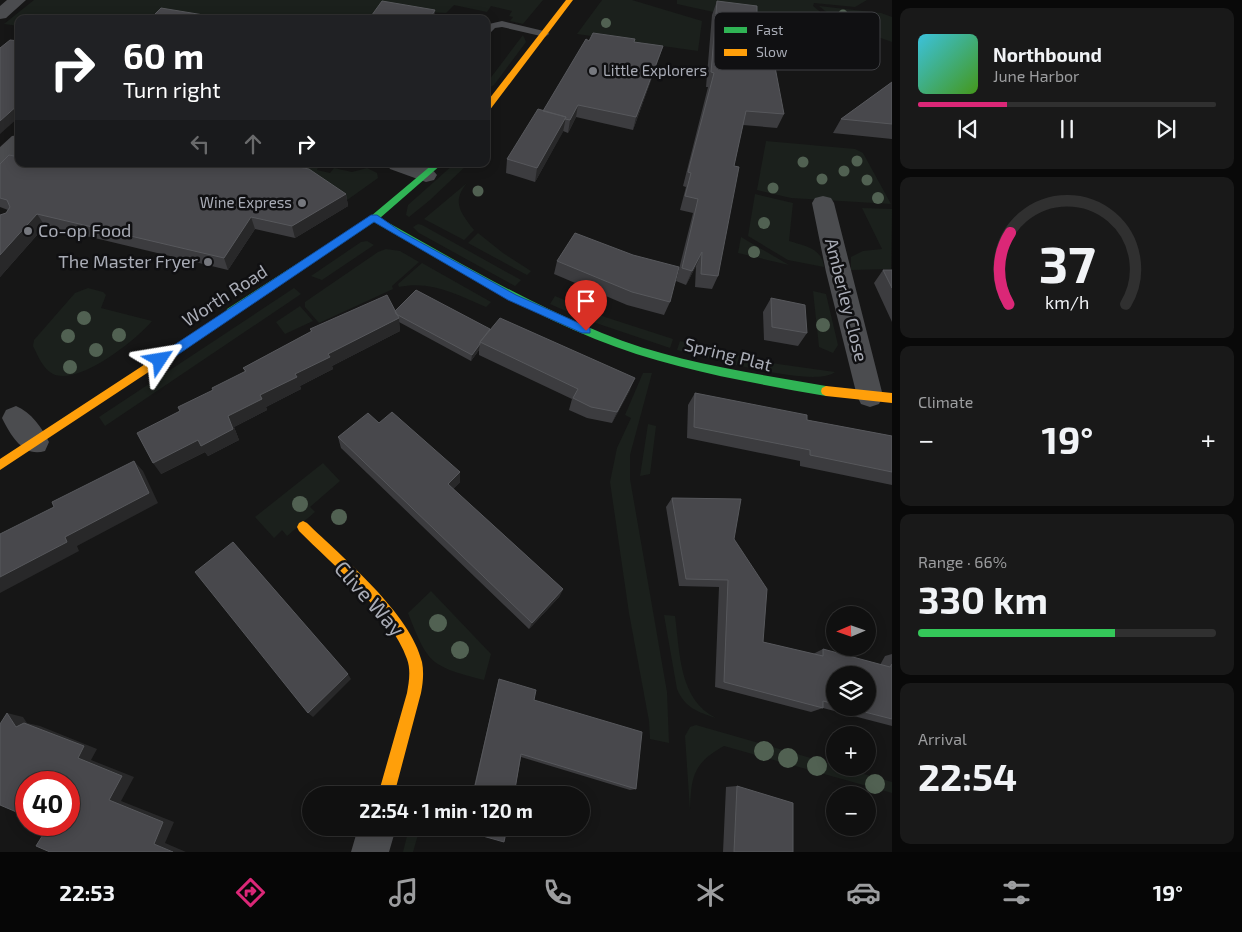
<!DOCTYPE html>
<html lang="en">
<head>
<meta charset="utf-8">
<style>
  body { margin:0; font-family:"Exo 2",sans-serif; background:#191919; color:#f1f3f6; height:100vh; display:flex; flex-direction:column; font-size:19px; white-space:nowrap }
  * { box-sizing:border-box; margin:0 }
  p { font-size:16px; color:#9c9d9f }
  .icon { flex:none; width:28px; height:28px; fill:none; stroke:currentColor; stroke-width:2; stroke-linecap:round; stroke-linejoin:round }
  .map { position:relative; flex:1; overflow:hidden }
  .side { display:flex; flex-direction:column; gap:8px; padding:8px; background:#090909; width:350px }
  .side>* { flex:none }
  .banner { position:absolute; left:15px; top:15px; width:475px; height:152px; border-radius:10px; box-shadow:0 2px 12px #0003,0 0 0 1px #303030; background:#202124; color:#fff; overflow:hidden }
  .needle { width:32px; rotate:268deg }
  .buttons { position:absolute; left:826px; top:606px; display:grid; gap:10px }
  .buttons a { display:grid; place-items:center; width:50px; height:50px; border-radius:50%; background:#101010; box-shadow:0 2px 12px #0003,0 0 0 1px #303030; font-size:25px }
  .speed { position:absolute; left:15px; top:771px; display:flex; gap:10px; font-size:25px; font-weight:700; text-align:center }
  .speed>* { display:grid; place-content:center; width:65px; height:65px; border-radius:50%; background:#101010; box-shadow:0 2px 12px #0003,0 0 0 1px #303030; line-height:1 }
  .speed .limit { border:8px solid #d22; background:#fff; color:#111 }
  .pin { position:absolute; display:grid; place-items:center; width:42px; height:42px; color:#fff; margin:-51px -21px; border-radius:50% 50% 50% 0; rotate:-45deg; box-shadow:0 0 5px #0007 }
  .pin .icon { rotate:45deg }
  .me { position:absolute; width:55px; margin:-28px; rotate:57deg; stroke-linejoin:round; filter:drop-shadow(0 0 4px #0008) }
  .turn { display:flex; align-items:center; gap:18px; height:105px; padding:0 25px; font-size:22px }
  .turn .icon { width:65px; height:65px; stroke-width:2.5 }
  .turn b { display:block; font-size:35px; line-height:42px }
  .lanes { display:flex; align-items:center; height:48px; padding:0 25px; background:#0003; justify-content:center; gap:25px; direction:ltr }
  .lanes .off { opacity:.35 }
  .big { font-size:38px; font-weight:700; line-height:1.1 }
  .side .tile { flex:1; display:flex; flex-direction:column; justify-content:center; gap:8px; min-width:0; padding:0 18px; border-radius:10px; background:#191919 }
  .side .dial { align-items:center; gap:0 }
  .dial svg { height:130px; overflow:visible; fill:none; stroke:#303030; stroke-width:7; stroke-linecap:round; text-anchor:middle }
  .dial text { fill:#f1f3f6; stroke:none }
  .song { display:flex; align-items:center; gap:15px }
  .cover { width:60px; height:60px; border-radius:8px; background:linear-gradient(135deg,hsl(190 70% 55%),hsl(100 70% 35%)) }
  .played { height:5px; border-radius:2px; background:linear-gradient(90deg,#db2777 30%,#303030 30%) }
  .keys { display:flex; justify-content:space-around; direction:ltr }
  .heat { display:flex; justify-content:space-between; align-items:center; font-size:28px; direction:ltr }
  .charge { height:8px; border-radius:4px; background:linear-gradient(90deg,#34c759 66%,#303030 0) }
  .trip { position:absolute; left:302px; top:786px; width:288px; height:50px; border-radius:25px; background:#101010; box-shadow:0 2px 12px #0003,0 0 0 1px #303030; font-weight:700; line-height:50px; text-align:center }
  .dock { display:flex; height:80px; justify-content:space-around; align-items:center; background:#060606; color:#9c9d9f }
  .dock .icon { width:35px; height:35px }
  .dock .selected { color:#db2777 }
  .dock b { font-size:22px; color:#f1f3f6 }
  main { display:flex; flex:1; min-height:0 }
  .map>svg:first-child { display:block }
</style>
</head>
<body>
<main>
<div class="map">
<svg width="892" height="852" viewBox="0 0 892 852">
  <rect width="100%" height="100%" fill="#161616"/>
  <!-- green -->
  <path fill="#1b201c" d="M 34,0 L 543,0 L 523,24 L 510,21 L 513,17 L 509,16 L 512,11 L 491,6 L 487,12 L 454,5 L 446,13 L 423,12 L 418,19 L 19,19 L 19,26 L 4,24 Z
    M 602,0 L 632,0 L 702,21 L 698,51 L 577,34 Z
    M 677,0 L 867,0 L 855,7 L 814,3 L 813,6 L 829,19 L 820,29 L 727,15 L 677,4 Z
    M 819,6 L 881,13 L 892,17 L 892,42 L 841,24 Z
    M 523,35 L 526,42 L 494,85 L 486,89 L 486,84 Z
    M 766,141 L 855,149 L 863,153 L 891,204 L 791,198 L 757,190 Z
    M 309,164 L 319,165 L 317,170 L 330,173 L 334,168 L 352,172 L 367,168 L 377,173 L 378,178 L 343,203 L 299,178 Z
    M 454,164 L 468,164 L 430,200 L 409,217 L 406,215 L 408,205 Z
    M 467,183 C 451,202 461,213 474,230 L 464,240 L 424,219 Z
    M 755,194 L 793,203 L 789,241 C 805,246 822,248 824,267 L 788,260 L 748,236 Z
    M 862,208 L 892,209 L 891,269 L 851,270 L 851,257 L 863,251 L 882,249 Z
    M 418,224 L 422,225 L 521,280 L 515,286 L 419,233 L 413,227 Z
    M 478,233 L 503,253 L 531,271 L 527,275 L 468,243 Z
    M 741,237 L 789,265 L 738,253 Z
    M 367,241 L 374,245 L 322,280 L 311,276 L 361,242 Z
    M 386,249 L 400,251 L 419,262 L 392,286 L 393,289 L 319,323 L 305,307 L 305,302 L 378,252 Z
    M 422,263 L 491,302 L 486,307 C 458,295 431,280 399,287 L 398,284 Z
    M 88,288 L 103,292 L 106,295 L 101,308 L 152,321 C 136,340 79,386 53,374 C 43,369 38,356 33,346 L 34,340 L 75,293 Z
    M 294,288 L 301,294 L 105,426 L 99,417 Z
    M 813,291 L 826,294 L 838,345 L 833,353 L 819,347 Z
    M 555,296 L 605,317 L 673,339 L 670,348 L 584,319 L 550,304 Z
    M 300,306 L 313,321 L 285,334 L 276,322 Z
    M 680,341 L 771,363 L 835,372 C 814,389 706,357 677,350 Z
    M 643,373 L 652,373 L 630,455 L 630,479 L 667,692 L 669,743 L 650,739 L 649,721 L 629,613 L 610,482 L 617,448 L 631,418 L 625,415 Z
    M 648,424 L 656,426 L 650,474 L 640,476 Z
    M 323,463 L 340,481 L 310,507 L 315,512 L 287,536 L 282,530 L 274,538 L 255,517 Z
    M 431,591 L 491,654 L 484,680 C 430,666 428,664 408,613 Z
    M 664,615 L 675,616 C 680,653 679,700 716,718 C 698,712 685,708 677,689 Z
    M 696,725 L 835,765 L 835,768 L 843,768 L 892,782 L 892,793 L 724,746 C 693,763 691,777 690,811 L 685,736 L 690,727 Z
    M 409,828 L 420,828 L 413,852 L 403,852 Z"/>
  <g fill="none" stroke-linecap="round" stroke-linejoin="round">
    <!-- lane -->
    <path fill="#4b4c4f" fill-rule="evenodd" d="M 502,21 L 548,32 L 549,34 L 545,37 L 502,27 L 495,28 L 486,37 L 486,28 L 489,24 Z"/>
    <!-- street -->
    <path fill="#4b4c4f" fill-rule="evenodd" d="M 7,0 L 26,0 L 6,18 L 0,19 L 0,6 Z
      M 19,135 L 19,153 L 7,164 L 0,166 L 0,147 L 12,136 Z
      M 387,164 C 402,164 427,160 437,175 L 434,180 L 426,182 L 390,169 Z
      M 823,196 L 831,198 L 834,203 L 883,396 L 879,404 L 870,407 L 861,404 L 857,396 L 826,272 L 812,203 L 815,198 Z
      M 16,406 C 31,412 42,428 49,442 L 45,451 C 24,458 11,436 2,418 L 6,410 Z
      M 358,828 L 396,828 L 389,852 L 351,852 Z"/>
    <!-- fast -->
    <path fill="#30b455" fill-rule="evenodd" d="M 433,164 L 442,164 L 380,218 C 453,259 524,301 602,333 C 673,362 751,373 826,386 L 830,388 L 831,391 L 830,394 L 826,396 C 748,382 669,369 595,339 C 517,307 447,264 374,222 L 235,315 L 227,315 L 226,312 L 227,309 L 371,216 Z"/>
    <!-- slow -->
    <path fill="#ff9f0a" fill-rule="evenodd" d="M 566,0 L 573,0 L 489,111 L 486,111 L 486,103 Z
      M 231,308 L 236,312 L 235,315 L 0,470 L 0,459 Z
      M 826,386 L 892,393 L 892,403 L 826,396 L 822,394 L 821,391 L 822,388 Z
      M 303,521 L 307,523 C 342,557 411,614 422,662 C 424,672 423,683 421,693 L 394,795 L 378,795 L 407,693 C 409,682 411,670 407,659 C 391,613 333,565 299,531 L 297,527 L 299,523 Z"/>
  </g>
  <!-- trees -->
  <g fill="#516152">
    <circle cx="843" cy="14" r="4.5"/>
    <circle cx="606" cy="23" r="5"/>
    <circle cx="857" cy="161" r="5.5"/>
    <circle cx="803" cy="162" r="5.5"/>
    <circle cx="844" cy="171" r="5.5"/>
    <circle cx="822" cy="179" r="5.5"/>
    <circle cx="867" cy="180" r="5.5"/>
    <circle cx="773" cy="188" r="5.5"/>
    <circle cx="478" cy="191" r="5.5"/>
    <circle cx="878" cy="198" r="6"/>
    <circle cx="764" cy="223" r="6"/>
    <circle cx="754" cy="252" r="6"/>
    <circle cx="84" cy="318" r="7"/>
    <circle cx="823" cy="325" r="7"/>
    <circle cx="119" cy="335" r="7"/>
    <circle cx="68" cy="336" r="7"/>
    <circle cx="96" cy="350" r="7"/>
    <circle cx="70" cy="367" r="7"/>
    <circle cx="300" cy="504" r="8"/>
    <circle cx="339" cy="517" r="8"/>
    <circle cx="438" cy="623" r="9"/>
    <circle cx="460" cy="650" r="9"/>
    <circle cx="764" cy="751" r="10"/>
    <circle cx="788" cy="758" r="10"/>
    <circle cx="817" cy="766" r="10"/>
    <circle cx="875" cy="784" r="10"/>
  </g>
  <!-- wall -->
  <path fill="#3c3c3f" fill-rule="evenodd" d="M 717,1 L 757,19 L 784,114 L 777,128 L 743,125 L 734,166 L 718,276 L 712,289 L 695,287 L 696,266 L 686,285 L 676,281 L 693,213 L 680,210 L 686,187 L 683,186 L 708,87 L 706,87 L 712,15 Z
    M 589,41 L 634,42 L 663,46 L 659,58 L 633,130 L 576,117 L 568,133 L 563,131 L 535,182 L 506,173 L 507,159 L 543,111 Z
    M 892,82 L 892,139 L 833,133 L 841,119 Z
    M 0,164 L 19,164 L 346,194 L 348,206 L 295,238 L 255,229 L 228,270 L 45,226 L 0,277 L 0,215 L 6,213 L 8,210 L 0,207 Z
    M 557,261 L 670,302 L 664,315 L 627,305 L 554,274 Z
    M 883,270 L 892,270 L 892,322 L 874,283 Z
    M 771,298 L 807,333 L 798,346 L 764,340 L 763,312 Z
    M 395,311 L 490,329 L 630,390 L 612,423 L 587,418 L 569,410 L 572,399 L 479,355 L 479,350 L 471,361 L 399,322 L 400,331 L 332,366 L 333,369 L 300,386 L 301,389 L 266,407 L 267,410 L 234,427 L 239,440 L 208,456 L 205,452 L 161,474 L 180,411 L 245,372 L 243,368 L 311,332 L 310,329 Z
    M 695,393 L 807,420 L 892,436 L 892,485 L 800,466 L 800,461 L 687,438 L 688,405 Z
    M 379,423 L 460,472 L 460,482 L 453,489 L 563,589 L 559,597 L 529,629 L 341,448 L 338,437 Z
    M 672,498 L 734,539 L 763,642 L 813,654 L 823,649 L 880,665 L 885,656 L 892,654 L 892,726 L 823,708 L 811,712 L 715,687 L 719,587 L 679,586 L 666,507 ZM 835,675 L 868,708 L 835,708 Z
    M 499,679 L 534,700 L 636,789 L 630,790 L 521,757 L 514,795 L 472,795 Z
    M 737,786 L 793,852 L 723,852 L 726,787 Z"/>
  <!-- shaded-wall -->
  <path fill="#282829" d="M 435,10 L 435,19 L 430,19 Z
    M 663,46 L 659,58 L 633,130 L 636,117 Z
    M 19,104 L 19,117 L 0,134 L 0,121 Z
    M 578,105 L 576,117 L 568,133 L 570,120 Z
    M 566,117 L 563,132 L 535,182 L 537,168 Z
    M 346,194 L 348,206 L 295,238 L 292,226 Z
    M 37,214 L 45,226 L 0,277 L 0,255 Z
    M 251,217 L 255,229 L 228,270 L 224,258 Z
    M 702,252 L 696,266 L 686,285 L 692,271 Z
    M 399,318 L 400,331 L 332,366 L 333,369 L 300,386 L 301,389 L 266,407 L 267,410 L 234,427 L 239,440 L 208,456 L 205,452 L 161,474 L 153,463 L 260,395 L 328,354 Z
    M 480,344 L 479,350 L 471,361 L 472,355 Z
    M 635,378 L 630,390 L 612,423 L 617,412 Z
    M 134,461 L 143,471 L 158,503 L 77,546 L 79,551 L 0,593 L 0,577 L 65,537 Z
    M 460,472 L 460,482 L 448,494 L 448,484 Z
    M 563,589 L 559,597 L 529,629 L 532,623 Z
    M 348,674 L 351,679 L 313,717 L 308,713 Z
    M 7,713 L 23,717 L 27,723 L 40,726 L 97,749 L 91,760 L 134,777 L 121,801 L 174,822 L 165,843 L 186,852 L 173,852 L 154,844 L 109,800 L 78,758 L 16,727 Z"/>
  <!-- building -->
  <path fill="#48484c" stroke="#57585c" d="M 382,1 L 435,10 L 430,19 L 369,19 Z
    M 717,1 L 757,6 L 757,19 L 766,20 L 784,114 L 746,111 L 734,166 L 739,167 L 718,276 L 701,274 L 702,252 L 692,271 L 682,268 L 698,199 L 685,196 L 691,173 L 688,172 L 714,73 L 711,72 Z
    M 161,8 L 228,19 L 150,19 Z
    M 593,33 L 635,39 L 634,42 L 663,46 L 636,117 L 578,105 L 570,120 L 565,119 L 566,117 L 543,111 L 586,39 L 589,41 Z
    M 10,40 L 19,41 L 19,104 L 0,121 L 0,48 Z
    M 892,82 L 892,124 L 841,119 Z
    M 538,109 L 566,117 L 537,168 L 507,159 Z
    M 9,155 L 19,157 L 19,164 L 282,164 L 309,169 L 346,194 L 292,226 L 251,217 L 224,258 L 37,214 L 0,255 L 0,215 L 6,213 L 10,207 L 7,200 L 0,198 L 0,164 Z
    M 575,233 L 633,255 L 679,267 L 670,302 L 632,292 L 557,261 Z
    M 883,270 L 892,270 L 892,288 Z
    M 416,290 L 490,329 L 480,342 L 480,344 L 472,355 L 396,314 L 395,311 Z
    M 387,295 L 399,318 L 328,354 L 330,357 L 295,374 L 297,377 L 260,395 L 262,399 L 228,416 L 233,429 L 201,446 L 198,440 L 153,463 L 137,433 L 180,411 L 178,407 L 213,390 L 212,388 L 246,371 L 243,368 L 312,331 L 310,329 Z
    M 771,298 L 805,305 L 807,333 L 772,327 Z
    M 500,318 L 635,378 L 617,412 L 591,407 L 573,398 L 578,389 L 480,342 Z
    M 695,393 L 807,415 L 807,420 L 892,436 L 892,472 L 810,455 L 810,450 L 694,427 Z
    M 392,412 L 460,472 L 448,484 L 563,589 L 532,623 L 338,437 L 368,413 L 379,423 Z
    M 134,461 L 149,493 L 65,537 L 67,542 L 0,577 L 0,534 L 54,507 L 52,502 Z
    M 672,498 L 741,499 L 734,539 L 767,589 L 763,642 L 823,656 L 823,649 L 890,667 L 892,664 L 892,719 L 849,708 L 868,708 L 868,675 L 835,675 L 835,704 L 823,701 L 823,708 L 724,682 L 728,580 L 686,579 Z
    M 233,542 L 348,674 L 308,713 L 195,572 Z
    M 499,679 L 536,690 L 534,700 L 642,732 L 636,789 L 521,754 L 514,795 L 473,795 Z
    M 7,713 L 16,727 L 24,723 L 84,746 L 78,758 L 122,776 L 109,800 L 163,822 L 154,844 L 173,852 L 50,852 L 36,846 L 49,825 L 48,825 L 69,825 L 69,782 L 26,782 L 26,816 L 0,805 L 0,724 Z
    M 737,786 L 793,803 L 793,852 L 734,852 Z
    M 466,828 L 507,828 L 504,842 L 465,831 Z"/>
  <!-- route -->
  <path fill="#1a73e8" stroke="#114b97" d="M 371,215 L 377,215 L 400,231 L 516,295 L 590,328 L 590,333 L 582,333 L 508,300 L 374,222 L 164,364 L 156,364 L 156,357 Z"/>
  <!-- markers -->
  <g fill="#76787e" stroke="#101012" stroke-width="2">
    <circle cx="593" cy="71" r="5"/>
    <circle cx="302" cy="203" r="5"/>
    <circle cx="28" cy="231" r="5"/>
    <circle cx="208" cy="262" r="5"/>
  </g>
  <g text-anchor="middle" stroke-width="5" stroke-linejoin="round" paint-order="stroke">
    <!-- far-poi labels -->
    <g font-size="15" fill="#a9acb6" stroke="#101012" text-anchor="start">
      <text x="603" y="76">Little Explorers</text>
      <text x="292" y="208" text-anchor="end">Wine Express</text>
    </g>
    <!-- poi labels -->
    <g font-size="18" fill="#a9acb6" stroke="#101012" text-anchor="start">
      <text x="38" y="237">Co-op Food</text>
      <text x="198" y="268" text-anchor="end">The Master Fryer</text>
    </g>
    <!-- street labels -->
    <g font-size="18" fill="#a9acb6" stroke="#101012">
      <text transform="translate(225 296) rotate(-33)" y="6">Worth Road</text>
      <text transform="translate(846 300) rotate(76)" y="6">Amberley Close</text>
      <text transform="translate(728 355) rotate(14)" y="6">Spring Plat</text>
    </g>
    <!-- near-street labels -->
    <g font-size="21" fill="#a9acb6" stroke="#101012">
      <text transform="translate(369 599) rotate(48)" y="7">Clive Way</text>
    </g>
  </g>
  <!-- legend -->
  <rect x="714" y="12" width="166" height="58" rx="8" fill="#101012" stroke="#3e3f43" stroke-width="1"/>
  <rect x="724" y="27" width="23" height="6" fill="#30b455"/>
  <rect x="724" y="49" width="23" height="7" fill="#ff9f0a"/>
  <g font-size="14" fill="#a9acb6">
    <text x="756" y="35">Fast</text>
    <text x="756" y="57">Slow</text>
  </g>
</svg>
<div class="buttons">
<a><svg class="needle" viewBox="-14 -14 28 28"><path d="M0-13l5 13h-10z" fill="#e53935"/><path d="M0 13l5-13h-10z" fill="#9c9d9f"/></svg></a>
<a><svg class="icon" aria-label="layers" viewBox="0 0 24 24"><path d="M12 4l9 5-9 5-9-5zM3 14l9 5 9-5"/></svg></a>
<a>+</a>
<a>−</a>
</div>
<div class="speed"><div class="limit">40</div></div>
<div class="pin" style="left:586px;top:331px;background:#d93025"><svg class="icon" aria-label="arrive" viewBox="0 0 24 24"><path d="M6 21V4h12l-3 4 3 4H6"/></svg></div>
<svg class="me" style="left:160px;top:360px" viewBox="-20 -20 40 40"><path d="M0-17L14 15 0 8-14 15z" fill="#1a73e8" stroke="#fff" stroke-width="4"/></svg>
<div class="trip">22:54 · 1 min · 120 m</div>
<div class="banner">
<div class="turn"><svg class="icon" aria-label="right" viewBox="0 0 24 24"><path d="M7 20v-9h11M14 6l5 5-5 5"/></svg><div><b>60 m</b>Turn right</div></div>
<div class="lanes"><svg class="icon off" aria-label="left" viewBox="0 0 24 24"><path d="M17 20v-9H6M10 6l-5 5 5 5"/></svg><svg class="icon off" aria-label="ahead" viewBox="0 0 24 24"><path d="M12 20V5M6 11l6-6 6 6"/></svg><svg class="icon" aria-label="right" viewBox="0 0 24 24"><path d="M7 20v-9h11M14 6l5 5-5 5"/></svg></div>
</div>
</div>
<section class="side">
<div class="tile">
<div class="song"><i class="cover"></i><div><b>Northbound</b><p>June Harbor</p></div></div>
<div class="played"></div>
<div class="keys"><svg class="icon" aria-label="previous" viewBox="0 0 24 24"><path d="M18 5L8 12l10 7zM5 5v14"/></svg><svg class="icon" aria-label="pause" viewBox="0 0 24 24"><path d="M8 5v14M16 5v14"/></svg><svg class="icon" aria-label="next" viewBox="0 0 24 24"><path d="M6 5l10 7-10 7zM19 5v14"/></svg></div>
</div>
<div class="tile dial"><svg viewBox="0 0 100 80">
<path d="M14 69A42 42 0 1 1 86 69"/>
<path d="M14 69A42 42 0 0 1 15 25" stroke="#db2777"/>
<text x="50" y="56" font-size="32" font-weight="700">37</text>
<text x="50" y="72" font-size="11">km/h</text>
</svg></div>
<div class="tile"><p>Climate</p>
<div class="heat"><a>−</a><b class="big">19°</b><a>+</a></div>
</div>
<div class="tile"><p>Range · 66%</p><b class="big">330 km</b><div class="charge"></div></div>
<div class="tile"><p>Arrival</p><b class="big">22:54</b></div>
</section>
</main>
<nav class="dock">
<b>22:53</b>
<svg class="icon selected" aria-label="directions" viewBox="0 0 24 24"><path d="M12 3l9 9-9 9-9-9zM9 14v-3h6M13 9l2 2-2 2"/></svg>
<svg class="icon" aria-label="music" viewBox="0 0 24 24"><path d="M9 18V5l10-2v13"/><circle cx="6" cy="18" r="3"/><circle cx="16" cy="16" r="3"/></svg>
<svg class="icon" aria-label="phone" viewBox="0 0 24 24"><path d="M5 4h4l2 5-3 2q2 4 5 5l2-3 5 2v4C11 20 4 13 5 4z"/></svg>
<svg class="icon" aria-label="climate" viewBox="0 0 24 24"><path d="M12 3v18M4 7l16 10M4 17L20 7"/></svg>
<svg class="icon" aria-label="car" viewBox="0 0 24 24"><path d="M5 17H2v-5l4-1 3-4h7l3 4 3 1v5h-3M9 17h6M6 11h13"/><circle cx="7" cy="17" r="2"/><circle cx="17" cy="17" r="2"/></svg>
<svg class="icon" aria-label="filters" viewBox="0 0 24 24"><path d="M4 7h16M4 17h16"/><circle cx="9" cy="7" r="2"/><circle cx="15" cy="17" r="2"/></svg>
<b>19°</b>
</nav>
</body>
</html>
